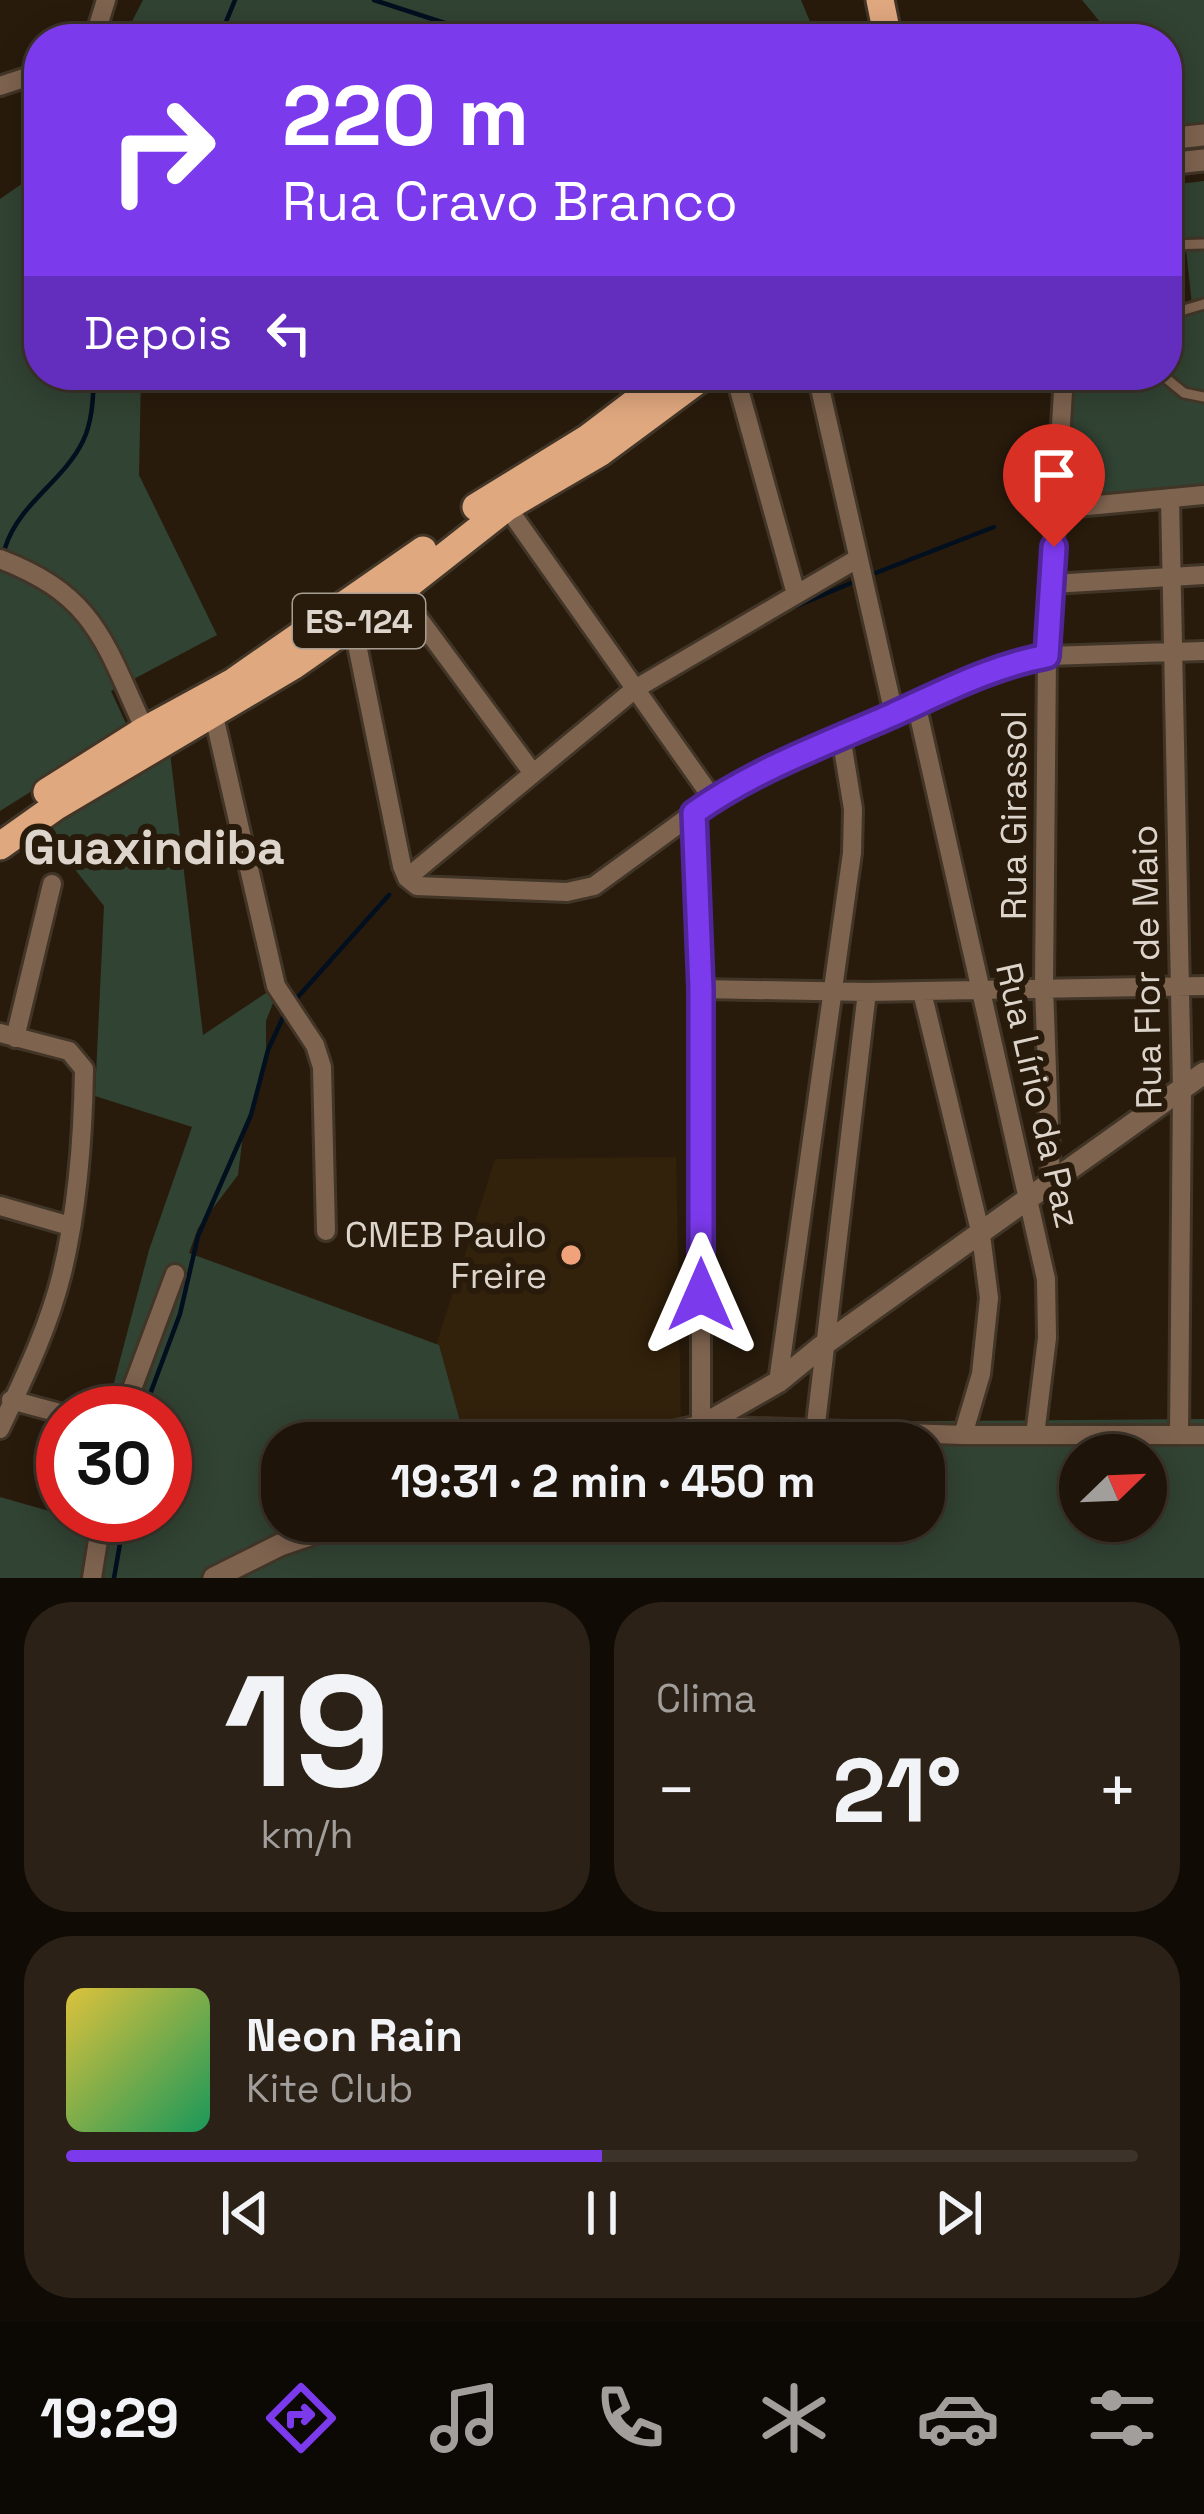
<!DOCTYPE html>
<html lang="pt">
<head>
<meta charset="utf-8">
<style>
  body { margin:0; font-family:"Space Grotesk",sans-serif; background:#2b2117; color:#f1f3f6; height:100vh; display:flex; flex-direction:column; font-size:45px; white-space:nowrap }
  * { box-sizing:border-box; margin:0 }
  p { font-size:39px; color:#a19e9c }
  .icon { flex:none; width:66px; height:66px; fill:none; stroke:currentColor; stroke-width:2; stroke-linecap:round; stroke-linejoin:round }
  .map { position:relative; height:1578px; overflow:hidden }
  .drawer { display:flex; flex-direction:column; gap:24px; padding:24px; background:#100b05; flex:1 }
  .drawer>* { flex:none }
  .guide { position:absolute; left:24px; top:24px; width:1158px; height:366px; border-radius:48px; box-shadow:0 6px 30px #0003,0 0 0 3px #3c332a; background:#7c3aed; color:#fff; overflow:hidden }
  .needle { width:78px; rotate:67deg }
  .tools { position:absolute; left:1059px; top:1434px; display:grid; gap:24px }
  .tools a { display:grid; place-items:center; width:108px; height:108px; border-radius:50%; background:#1e1409; box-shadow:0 6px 30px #0003,0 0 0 3px #3c332a; font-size:60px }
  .speed { position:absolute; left:36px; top:1386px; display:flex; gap:24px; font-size:60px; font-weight:700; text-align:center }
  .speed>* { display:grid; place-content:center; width:156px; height:156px; border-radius:50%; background:#1e1409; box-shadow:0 6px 30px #0003,0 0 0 3px #3c332a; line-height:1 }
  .speed .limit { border:18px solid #d22; background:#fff; color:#111 }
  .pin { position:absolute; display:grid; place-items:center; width:102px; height:102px; color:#fff; margin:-123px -51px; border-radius:50% 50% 50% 0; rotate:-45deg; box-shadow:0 0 12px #0007 }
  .pin .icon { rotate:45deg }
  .me { position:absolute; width:132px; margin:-66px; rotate:0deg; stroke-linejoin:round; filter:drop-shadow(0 0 9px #0008) }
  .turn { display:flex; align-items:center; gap:42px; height:252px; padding:0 60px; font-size:54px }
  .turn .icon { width:156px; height:156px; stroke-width:2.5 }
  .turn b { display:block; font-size:84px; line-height:102px }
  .then { display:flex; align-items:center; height:114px; padding:0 60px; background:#0003; gap:24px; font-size:45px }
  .big { font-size:90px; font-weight:800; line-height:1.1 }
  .drawer .tile { flex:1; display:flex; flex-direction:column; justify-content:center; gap:18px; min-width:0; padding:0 42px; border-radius:48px; background:#2b2117 }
  .drawer .dial { align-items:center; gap:0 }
  .dial b { font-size:156px; line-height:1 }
  .song { display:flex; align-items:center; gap:36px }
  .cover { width:144px; height:144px; border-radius:18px; background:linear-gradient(135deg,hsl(50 70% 55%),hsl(150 70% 35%)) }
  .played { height:12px; border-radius:6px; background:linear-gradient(90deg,#7c3aed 50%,#3c332a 50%) }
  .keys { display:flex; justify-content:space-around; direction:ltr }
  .heat { display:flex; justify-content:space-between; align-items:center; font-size:66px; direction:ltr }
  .drawer .tiles { flex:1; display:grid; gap:24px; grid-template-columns:1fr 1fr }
  .tile:last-child { grid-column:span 2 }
  .trip { position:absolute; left:261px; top:1422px; width:684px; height:120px; border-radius:48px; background:#1e1409; box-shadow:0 6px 30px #0003,0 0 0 3px #3c332a; font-weight:800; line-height:120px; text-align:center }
  .dock { display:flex; height:192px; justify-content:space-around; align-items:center; background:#0c0804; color:#a19e9c }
  .dock .icon { width:84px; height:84px }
  .dock .current { color:#7c3aed }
  .dock b { font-size:54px; color:#f1f3f6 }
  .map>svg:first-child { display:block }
</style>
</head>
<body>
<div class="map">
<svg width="1204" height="1578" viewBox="0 0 1204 1578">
  <rect width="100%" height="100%" fill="#281b0c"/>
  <!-- built -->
  <path fill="#32210b" d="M 676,1157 L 681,1420 L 559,1443 L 454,1443 L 434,1352 L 495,1159 Z"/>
  <!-- green -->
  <path fill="#314333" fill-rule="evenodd" d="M 143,0 L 801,0 L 816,36 L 123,39 Z
    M 1082,0 L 1204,0 L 1204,155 L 1167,159 L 1167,39 L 1114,39 Z
    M 39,172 L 39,375 L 141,375 L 139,475 L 217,635 L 111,691 L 129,730 L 0,811 L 0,199 Z
    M 1204,181 L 1204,491 L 1063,507 L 1071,375 L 1167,375 L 1167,304 L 1192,305 L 1179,184 Z
    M 170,752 L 203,1035 L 281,983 L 266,1021 L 266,1056 L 243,1135 L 238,1175 L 198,1228 L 189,1253 L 439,1345 L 466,1443 L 282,1443 L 282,1521 L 924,1521 L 924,1443 L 565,1443 L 676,1423 L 1204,1419 L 1204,1578 L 0,1578 L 0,1497 L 63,1515 L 165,1515 L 165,1413 L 106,1413 L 149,1250 L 192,1127 L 95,1096 L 104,906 L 42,828 ZM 1080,1455 L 1146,1455 L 1146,1521 L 1080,1521 Z"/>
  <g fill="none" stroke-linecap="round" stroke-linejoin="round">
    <!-- stream -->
    <path stroke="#020f1f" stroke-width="4.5" d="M 374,0 L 494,39
      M 219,39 L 235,0
      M 5,548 C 19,503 63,482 83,441 C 93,420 93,397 94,375
      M 873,574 L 994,527
      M 785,611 L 851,583
      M 296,999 L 389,895
      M 143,1413 L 180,1314 L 198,1236 L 251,1115 L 268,1050 L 285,1013
      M 114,1578 L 125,1515"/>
    <defs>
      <path id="service" d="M 1167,245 L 1204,244
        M 1167,315 L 1204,304
        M 1162,375 L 1184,393 L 1204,397"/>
      <path id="minor" d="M 94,39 L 106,0
        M 0,86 L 39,73
        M 735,375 L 796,594
        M 817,375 L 894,714
        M 1170,498 L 1182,1089 L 1179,1435
        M 507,507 L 713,799
        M 1055,509 L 1204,495
        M 0,559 C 96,596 104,642 145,730
        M 1052,584 L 1204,575
        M 399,592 L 532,772
        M 353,625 L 402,866 L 407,878 L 417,886 L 567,892 L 594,886 L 713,799 L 841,736 L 1010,663 L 1047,656 L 1204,651
        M 916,703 L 1046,1279 L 1047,1338 L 1035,1435
        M 214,716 L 276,986 L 315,1045 L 322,1067 L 326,1231
        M 694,813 L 701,989 L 701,1426 L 963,1435 L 1204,1435
        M 407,878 L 635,689 L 857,559
        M 701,989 L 867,992 L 1204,986
        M 922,992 L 981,1235 L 989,1298 L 981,1374 L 963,1435
        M 0,1033 L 69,1051 L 84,1069 C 83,1137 78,1207 62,1273 C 49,1327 23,1380 0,1429
        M 15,1038 L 52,884
        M 1051,1183 L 1044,987 L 1047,656 L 1064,375
        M 0,1206 L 70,1226
        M 778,1382 L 852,853 L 853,809 L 841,736
        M 11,1400 L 63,1414
        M 123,1413 L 175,1274
        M 815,1432 L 867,992
        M 92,1578 L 102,1515"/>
      <path id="tertiary" d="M 1167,139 L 1204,135
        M 1167,164 L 1204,160
        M 627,1443 L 701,1426 L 778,1382 L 822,1346 L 1204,1073
        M 214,1578 L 280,1545 L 350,1521"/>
      <path id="primary" d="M 880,0 L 888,39
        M 476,507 L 588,438 L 671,375
        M 47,792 L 145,730 L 233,682 L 423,550
        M 0,846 L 55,807 L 293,666 L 399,592 L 507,507 L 601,452 L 705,375"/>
    </defs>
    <!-- service casing -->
    <use href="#service" stroke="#413527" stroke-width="15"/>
    <!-- minor casing -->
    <use href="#minor" stroke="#413527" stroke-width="24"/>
    <!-- tertiary casing -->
    <use href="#tertiary" stroke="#413527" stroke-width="27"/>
    <!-- primary casing -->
    <use href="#primary" stroke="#413527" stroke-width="33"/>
    <!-- service -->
    <use href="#service" stroke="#7e634f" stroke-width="9"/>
    <!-- minor -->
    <use href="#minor" stroke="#7e634f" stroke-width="18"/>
    <!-- tertiary -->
    <use href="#tertiary" stroke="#7e634f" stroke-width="21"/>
    <!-- primary -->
    <use href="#primary" stroke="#e0a87f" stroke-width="27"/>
  </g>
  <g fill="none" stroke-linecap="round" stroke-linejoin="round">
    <defs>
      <path id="route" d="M 701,1295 L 701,989 L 694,813 C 754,770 826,744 892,715 C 943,692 992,666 1047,656 L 1054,547"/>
    </defs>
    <!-- route casing -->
    <use href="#route" stroke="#51269a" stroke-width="30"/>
    <!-- route -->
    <use href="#route" stroke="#7c3aed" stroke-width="21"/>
  </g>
  <!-- markers -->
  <circle fill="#f0a27a" stroke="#281b0c" stroke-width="4.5" cx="571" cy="1255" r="12"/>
  <g text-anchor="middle" stroke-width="12" stroke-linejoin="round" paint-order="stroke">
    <!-- shield labels -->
    <rect fill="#281b0c" stroke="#a79d92" stroke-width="3" x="293" y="594" width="132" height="54" rx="9"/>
    <g font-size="33" font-weight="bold" fill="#ddd5cb">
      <text x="359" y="633">ES-124</text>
    </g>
    <!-- street labels -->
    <g font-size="36" fill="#ddd5cb" stroke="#281b0c">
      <text transform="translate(1013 815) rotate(-90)" y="13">Rua Girassol</text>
      <text transform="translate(1146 967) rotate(-91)" y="13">Rua Flor de Maio</text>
      <text transform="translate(1039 1095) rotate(77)" y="13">Rua Lírio da Paz</text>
    </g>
    <!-- poi labels -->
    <g font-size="36" fill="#ddd5cb" stroke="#281b0c" text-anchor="end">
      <text x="547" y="1247">CMEB Paulo<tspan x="547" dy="41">Freire</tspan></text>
    </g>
    <!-- district labels -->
    <g font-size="48" font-weight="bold" fill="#ddd5cb" stroke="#281b0c">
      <text x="154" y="864">Guaxindiba</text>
    </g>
  </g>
</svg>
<div class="tools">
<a><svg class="needle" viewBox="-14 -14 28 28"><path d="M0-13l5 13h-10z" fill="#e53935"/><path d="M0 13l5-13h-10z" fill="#a19e9c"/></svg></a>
</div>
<div class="speed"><div class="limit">30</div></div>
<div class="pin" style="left:1054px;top:547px;background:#d93025"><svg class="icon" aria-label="arrive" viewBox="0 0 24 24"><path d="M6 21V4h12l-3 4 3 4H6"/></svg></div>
<svg class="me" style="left:701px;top:1295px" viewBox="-20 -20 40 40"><path d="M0-17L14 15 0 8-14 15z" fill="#7c3aed" stroke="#fff" stroke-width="4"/></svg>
<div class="trip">19:31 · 2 min · 450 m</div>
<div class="guide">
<div class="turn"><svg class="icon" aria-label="right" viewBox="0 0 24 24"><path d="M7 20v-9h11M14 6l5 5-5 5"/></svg><div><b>220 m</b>Rua Cravo Branco</div></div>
<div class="then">Depois<svg class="icon" aria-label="left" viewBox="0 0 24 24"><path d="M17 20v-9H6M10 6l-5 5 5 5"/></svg></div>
</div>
</div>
<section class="drawer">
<div class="tiles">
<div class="tile dial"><b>19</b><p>km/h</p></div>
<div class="tile"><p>Clima</p>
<div class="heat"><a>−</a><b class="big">21°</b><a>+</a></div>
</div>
<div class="tile">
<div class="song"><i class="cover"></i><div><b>Neon Rain</b><p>Kite Club</p></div></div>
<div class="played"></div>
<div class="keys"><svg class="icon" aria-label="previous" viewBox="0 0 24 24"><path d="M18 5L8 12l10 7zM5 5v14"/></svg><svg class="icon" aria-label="pause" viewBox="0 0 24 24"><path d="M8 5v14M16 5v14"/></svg><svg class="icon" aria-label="next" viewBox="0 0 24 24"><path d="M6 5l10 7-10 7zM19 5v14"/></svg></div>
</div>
</div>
</section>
<nav class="dock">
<b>19:29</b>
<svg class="icon current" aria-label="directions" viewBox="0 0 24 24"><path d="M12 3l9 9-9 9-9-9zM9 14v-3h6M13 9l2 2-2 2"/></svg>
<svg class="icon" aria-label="music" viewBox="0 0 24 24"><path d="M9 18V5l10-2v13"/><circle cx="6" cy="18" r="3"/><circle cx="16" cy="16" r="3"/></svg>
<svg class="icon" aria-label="phone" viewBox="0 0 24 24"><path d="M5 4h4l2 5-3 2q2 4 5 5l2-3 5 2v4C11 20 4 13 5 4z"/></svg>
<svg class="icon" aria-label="climate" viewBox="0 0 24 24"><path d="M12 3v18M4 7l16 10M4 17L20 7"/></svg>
<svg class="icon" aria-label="car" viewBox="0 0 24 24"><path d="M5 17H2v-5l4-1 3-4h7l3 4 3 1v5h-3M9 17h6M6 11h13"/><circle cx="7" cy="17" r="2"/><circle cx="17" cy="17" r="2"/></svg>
<svg class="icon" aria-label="filters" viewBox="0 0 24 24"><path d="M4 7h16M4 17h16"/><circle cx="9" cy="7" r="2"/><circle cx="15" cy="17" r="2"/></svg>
</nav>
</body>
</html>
